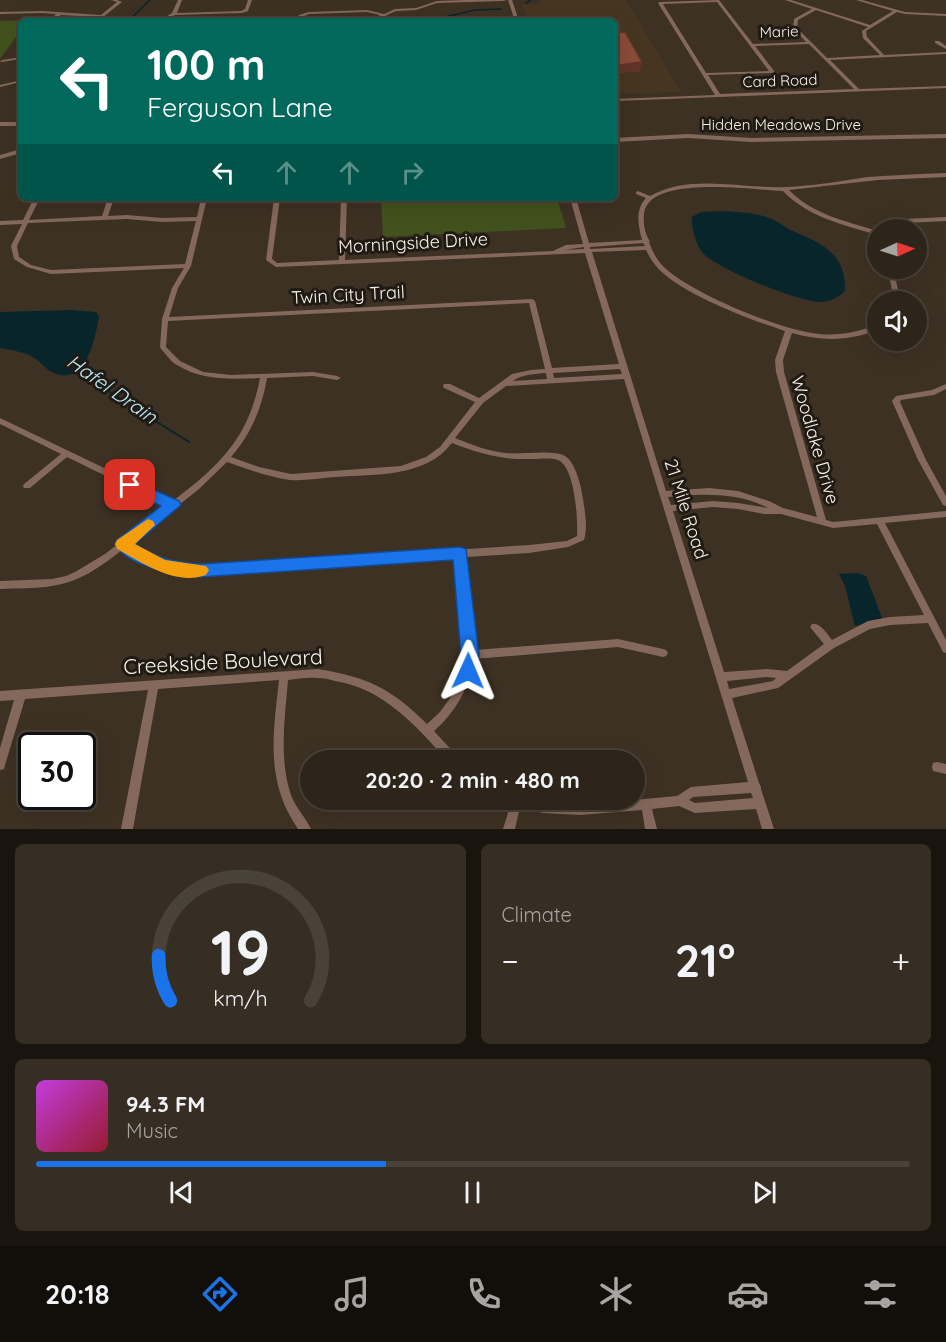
<!DOCTYPE html>
<html lang="en">
<head>
<meta charset="utf-8">
<style>
  body { margin:0; font-family:Quicksand,sans-serif; background:#362d23; color:#f1f3f6; height:100vh; display:flex; flex-direction:column; font-size:22px; white-space:nowrap }
  * { box-sizing:border-box; margin:0 }
  p { font-size:20px; color:#a7a5a2 }
  .icon { flex:none; width:33px; height:33px; fill:none; stroke:currentColor; stroke-width:2; stroke-linecap:round; stroke-linejoin:round }
  .map { position:relative; height:829px; overflow:hidden }
  .sheet { display:flex; flex-direction:column; gap:15px; padding:15px; background:#19140e; flex:1 }
  .sheet>* { flex:none }
  .banner { position:absolute; left:18px; top:18px; width:600px; height:183px; border-radius:9px; box-shadow:0 6px 24px #0002,0 0 0 2px #494239; background:#00695c; color:#fff; overflow:hidden }
  .needle { width:39px; rotate:87deg }
  .controls { position:absolute; left:867px; top:219px; display:grid; gap:12px }
  .controls a { display:grid; place-items:center; width:60px; height:60px; border-radius:50%; background:#2e251a; box-shadow:0 6px 24px #0002,0 0 0 2px #494239; font-size:30px }
  .speed { position:absolute; left:18px; top:732px; display:flex; gap:12px; font-size:30px; font-weight:700; text-align:center }
  .speed>* { display:grid; place-content:center; width:78px; height:78px; border-radius:50%; background:#2e251a; box-shadow:0 6px 24px #0002,0 0 0 2px #494239; line-height:1 }
  .speed .limit { border:3px solid #111; border-radius:9px; background:#fff; color:#111 }
  .pin { position:absolute; display:grid; place-items:center; width:51px; height:51px; color:#fff; margin:-26px; border-radius:12px; box-shadow:0 3px 9px #0006 }
  .me { position:absolute; width:66px; margin:-33px; rotate:1deg; stroke-linejoin:round; filter:drop-shadow(0 0 4px #0008) }
  .turn { display:flex; align-items:center; gap:21px; height:126px; padding:0 30px; font-size:27px }
  .turn .icon { width:78px; height:78px; stroke-width:2.5 }
  .turn b { display:block; font-size:42px; line-height:51px }
  .lanes { display:flex; align-items:center; height:57px; padding:0 30px; background:#0003; justify-content:center; gap:30px; direction:ltr }
  .lanes .off { opacity:.35 }
  .big { font-size:45px; font-weight:700; line-height:1.1 }
  .sheet .widget { flex:1; display:flex; flex-direction:column; justify-content:center; gap:9px; min-width:0; padding:0 21px; border-radius:9px; background:#362d23 }
  .sheet .dial { align-items:center; gap:0 }
  .dial svg { height:156px; overflow:visible; fill:none; stroke:#494239; stroke-width:7; stroke-linecap:round; text-anchor:middle }
  .dial text { fill:#f1f3f6; stroke:none }
  .song { display:flex; align-items:center; gap:18px }
  .cover { width:72px; height:72px; border-radius:9px; background:linear-gradient(135deg,hsl(290 70% 55%),hsl(350 70% 35%)) }
  .played { height:6px; border-radius:3px; background:linear-gradient(90deg,#1a73e8 40%,#494239 40%) }
  .keys { display:flex; justify-content:space-around; direction:ltr }
  .heat { display:flex; justify-content:space-between; align-items:center; font-size:33px; direction:ltr }
  .sheet .tiles { flex:1; display:grid; gap:15px; grid-template-columns:1fr 1fr }
  .widget:last-child { grid-column:span 2 }
  .trip { position:absolute; left:300px; top:750px; width:345px; height:60px; border-radius:30px; background:#2e251a; box-shadow:0 6px 24px #0002,0 0 0 2px #494239; font-weight:700; line-height:60px; text-align:center }
  .tabs { display:flex; height:96px; justify-content:space-around; align-items:center; background:#120f0a; color:#a7a5a2 }
  .tabs .icon { width:42px; height:42px }
  .tabs .current { color:#1a73e8 }
  .tabs b { font-size:27px; color:#f1f3f6 }
  .map>svg:first-child { display:block }
</style>
</head>
<body>
<div class="map">
<svg width="946" height="829" viewBox="0 0 946 829">
  <rect width="100%" height="100%" fill="#3d3123"/>
  <!-- built -->
  <path fill="#463621" d="M 544,0 L 626,0 L 681,92 L 615,94 L 615,21 L 528,21 L 522,5 L 534,5 Z"/>
  <!-- green -->
  <path fill="#41521e" d="M 29,20 L 21,21 L 21,30 L 0,59 L 0,21 Z
    M 381,198 L 557,198 L 566,228 L 383,237 Z"/>
  <!-- water -->
  <path fill="#08252c" d="M 720,211 C 735,212 752,212 766,217 C 777,220 785,228 795,232 C 825,245 846,255 845,291 C 837,298 832,301 821,302 C 801,303 714,268 702,252 C 696,244 691,228 692,217 L 701,212 Z
    M 72,310 L 96,312 L 99,317 C 95,338 87,386 54,373 C 46,370 42,363 36,359 C 26,352 11,350 0,348 L 0,312 Z
    M 858,573 L 866,576 L 883,620 L 855,626 L 845,586 L 839,574 Z"/>
  <g fill="none" stroke-linecap="round" stroke-linejoin="round">
    <!-- stream-far1 -->
    <path stroke="#08252c" stroke-width="1.5" d="M 526,3 L 531,0
      M 128,21 L 150,0
      M 428,21 L 475,10 L 501,9"/>
    <!-- stream -->
    <path stroke="#08252c" stroke-width="2" d="M 76,368 L 120,399 L 189,442"/>
    <!-- minor -->
    <path fill="#84685c" fill-rule="evenodd" d="M 111,0 L 117,0 L 122,2 L 98,21 L 95,20 L 98,17 L 61,15 L 53,21 L 49,21 L 56,14 L 42,13 L 0,14 L 0,12 L 42,11 L 101,15 L 117,2 Z
      M 178,0 L 182,0 L 177,13 L 241,11 L 245,9 L 248,0 L 252,0 L 248,11 L 242,13 L 175,15 L 164,21 L 159,21 L 172,13 Z
      M 464,0 L 506,0 L 504,1 L 437,3 L 416,10 L 396,11 L 374,21 L 369,21 L 380,15 L 367,12 L 309,14 L 302,17 L 300,21 L 296,21 L 299,15 L 309,12 L 367,10 L 384,14 L 395,9 L 416,8 L 437,1 Z
      M 508,0 L 512,0 L 519,21 L 515,21 Z
      M 719,0 L 753,44 L 806,42 L 793,28 L 794,19 L 812,9 L 785,0 L 791,0 L 870,25 L 893,11 L 856,0 L 862,0 L 905,12 L 946,14 L 946,16 L 905,14 L 897,12 L 866,31 L 867,37 L 884,55 L 946,52 L 946,54 L 830,60 L 859,89 L 946,86 L 946,88 L 615,101 L 615,99 L 715,95 L 658,3 L 660,2 ZM 717,2 L 769,71 L 706,73 L 663,4 ZM 816,10 L 868,27 L 862,31 L 863,38 L 880,55 L 827,58 L 797,28 L 798,20 ZM 809,44 L 854,89 L 720,94 L 708,75 L 774,73 L 774,71 L 755,46 Z
      M 935,41 L 939,41 L 946,46 L 946,49 L 935,43 Z
      M 21,57 L 21,59 L 2,62 L 0,61 L 2,60 Z
      M 21,80 L 21,82 L 0,87 L 0,85 Z
      M 0,122 L 21,122 L 21,126 L 0,126 Z
      M 688,134 L 751,138 L 946,134 L 946,138 L 751,142 L 688,138 L 615,142 L 615,138 Z
      M 21,149 L 21,153 L 0,159 L 0,155 Z
      M 946,173 L 946,177 L 878,180 L 789,190 C 813,215 846,221 878,231 L 878,235 C 843,225 808,217 783,191 C 755,190 648,174 644,214 C 643,223 645,235 650,241 L 649,242 C 652,250 656,259 663,266 C 688,292 782,331 819,334 C 840,336 858,332 878,324 L 878,329 C 851,342 819,341 792,333 L 783,360 L 784,372 L 826,520 L 833,522 L 946,511 L 946,517 L 885,523 L 946,640 L 946,653 L 943,652 L 928,623 L 890,625 L 870,629 L 834,648 L 778,688 L 732,698 L 759,783 L 761,787 L 761,789 L 774,829 L 762,829 L 756,809 L 695,813 L 679,806 L 652,809 L 657,829 L 645,829 L 642,810 L 580,815 L 543,813 L 520,807 L 515,829 L 503,829 L 511,803 L 510,800 L 532,800 L 543,803 L 580,805 L 677,796 L 691,787 L 748,782 L 624,379 L 506,386 L 483,403 L 455,438 C 472,445 488,451 505,453 C 520,455 553,449 565,456 C 576,463 581,486 583,499 C 585,512 588,528 584,540 L 568,547 L 529,553 L 466,557 L 474,650 L 618,639 L 663,649 L 666,650 L 668,653 L 666,656 L 663,657 L 618,647 L 474,659 C 469,688 456,712 434,731 L 457,756 L 458,760 L 447,760 C 415,725 384,689 335,681 C 329,679 323,678 317,678 C 307,677 298,679 288,680 C 285,717 279,756 290,792 C 294,806 305,816 311,829 L 298,829 C 265,781 273,735 279,680 L 158,689 L 133,829 L 121,829 L 148,690 L 25,699 L 5,765 L 4,769 L 0,770 L 0,748 L 14,700 L 0,701 L 0,691 L 318,669 C 367,677 391,688 427,724 L 440,712 L 453,694 L 460,678 L 463,667 L 465,655 L 457,557 L 192,575 L 158,569 L 123,549 C 102,566 80,582 52,586 C 35,589 17,588 0,589 L 0,581 L 52,579 L 66,576 L 75,572 L 105,554 L 167,506 L 67,457 L 30,488 L 24,488 L 23,486 L 24,484 L 61,454 L 0,424 L 0,418 L 173,501 C 219,466 249,438 260,378 C 231,379 202,381 177,365 C 171,362 166,354 161,349 L 160,347 L 162,319 L 172,288 L 184,268 L 51,274 L 27,267 L 14,259 L 11,246 L 22,224 L 0,225 L 0,221 L 23,220 L 34,198 L 40,198 L 29,220 L 102,216 L 108,198 L 114,198 L 108,216 L 127,215 L 162,218 L 197,217 L 201,198 L 207,198 L 191,266 L 178,288 L 169,317 L 532,299 L 535,301 L 552,368 L 619,364 L 585,253 L 276,267 L 266,260 L 274,198 L 280,198 L 272,259 L 277,263 L 339,260 L 341,198 L 347,198 L 345,260 L 553,251 L 566,245 L 583,244 L 570,198 L 576,198 L 589,243 L 642,240 C 638,225 635,210 646,198 L 636,194 L 636,192 L 638,191 L 650,196 C 691,173 741,189 786,187 C 813,186 841,181 868,177 C 894,175 920,174 946,173 ZM 127,219 L 162,222 L 196,221 L 185,264 L 51,270 L 31,265 L 19,257 L 17,246 L 28,223 ZM 643,243 L 645,246 L 590,249 L 590,247 ZM 584,247 L 584,249 L 564,250 ZM 646,250 C 649,256 652,261 656,266 C 678,293 751,320 785,331 L 775,360 L 776,372 L 817,517 L 783,508 L 769,501 L 738,491 L 709,488 L 666,491 L 592,252 ZM 529,303 L 545,369 L 531,370 L 512,374 L 479,398 L 450,384 L 444,384 L 443,386 L 444,388 L 475,402 L 440,447 L 426,457 L 401,466 L 291,474 L 259,467 L 231,457 C 251,434 262,408 267,378 L 313,376 L 337,380 L 341,378 L 337,376 L 313,372 L 231,375 L 203,372 L 180,361 L 166,347 L 168,321 ZM 620,369 L 622,374 L 554,378 L 553,373 ZM 546,373 L 547,379 L 513,381 C 522,374 535,374 546,373 ZM 452,443 C 481,454 501,460 533,459 C 541,459 553,457 560,461 C 575,471 578,519 577,536 L 567,541 L 529,545 L 192,567 L 163,563 L 130,544 L 199,489 L 227,462 C 247,469 268,477 290,480 C 304,481 321,478 336,477 C 375,474 425,478 452,443 ZM 694,495 C 719,494 745,496 768,508 L 738,503 L 713,501 L 671,505 L 668,497 ZM 713,507 L 738,509 L 764,514 L 781,514 L 833,528 L 877,524 L 924,615 L 890,617 L 868,621 L 832,640 C 827,634 820,622 812,624 L 810,627 L 824,644 L 787,671 L 767,669 L 724,672 L 673,511 ZM 767,677 L 776,678 L 773,681 L 729,689 L 727,681 ZM 751,793 L 753,798 L 695,803 L 689,800 L 693,797 Z
      M 946,217 L 946,221 L 906,223 L 895,230 L 887,230 L 905,219 Z
      M 887,268 L 893,268 L 901,302 L 895,302 Z
      M 946,384 L 946,389 L 934,395 L 901,400 L 900,402 L 926,460 L 946,496 L 946,506 L 943,505 L 918,460 L 892,401 L 896,396 L 932,390 Z
      M 937,762 L 946,764 L 946,774 L 933,771 L 932,767 L 933,763 Z"/>
  </g>
  <!-- wall -->
  <path fill="#774032" d="M 615,33 L 640,71 L 619,73 L 615,72 Z"/>
  <!-- shaded-wall -->
  <path fill="#613429" d="M 642,62 L 640,71 L 619,73 L 620,65 Z"/>
  <!-- building -->
  <path fill="#8a4b3a" stroke="#613429" stroke-width="1.5" d="M 625,32 L 642,62 L 620,65 L 615,63 L 615,33 Z"/>
  <!-- route -->
  <path fill="#1a73e8" stroke="#114b97" stroke-width="1.5" d="M 130,479 L 179,501 L 181,505 L 135,544 C 158,559 174,562 201,564 L 460,547 L 466,549 L 479,655 L 474,676 L 468,679 L 462,676 L 459,671 L 461,655 L 453,560 L 201,577 C 178,575 127,567 115,544 L 117,540 L 161,506 L 125,489 L 123,485 L 125,481 Z"/>
  <!-- slow -->
  <path fill="#f59e0b" d="M 148,519 L 153,521 L 155,525 L 135,544 L 165,560 L 206,566 L 209,570 L 206,575 C 175,586 143,563 117,549 L 115,544 L 117,540 Z"/>
  <g text-anchor="middle" stroke-width="6" stroke-linejoin="round" paint-order="stroke">
    <!-- far-street labels -->
    <g font-size="15" fill="#faf2e9" stroke="#201a14">
      <text transform="translate(779 32) rotate(-2)" y="5">Marie</text>
      <text transform="translate(780 81) rotate(-2)" y="5">Card Road</text>
      <text x="781" y="130">Hidden Meadows Drive</text>
    </g>
    <!-- street labels -->
    <g font-size="18" fill="#faf2e9" stroke="#201a14">
      <text transform="translate(413 243) rotate(-3)" y="6">Morningside Drive</text>
      <text transform="translate(348 295) rotate(-3)" y="6">Twin City Trail</text>
      <text transform="translate(815 440) rotate(74)" y="6">Woodlake Drive</text>
      <text transform="translate(686 509) rotate(72)" y="6">21 Mile Road</text>
    </g>
    <!-- water labels -->
    <g font-size="20" font-style="italic" fill="#bfebf7" stroke="#201a14">
      <text transform="translate(112 389) rotate(35)" y="7">Hafel Drain</text>
    </g>
    <!-- near-street labels -->
    <g font-size="21" fill="#faf2e9" stroke="#201a14">
      <text transform="translate(223 662) rotate(-3)" y="7">Creekside Boulevard</text>
    </g>
  </g>
</svg>
<div class="controls">
<a><svg class="needle" viewBox="-14 -14 28 28"><path d="M0-13l5 13h-10z" fill="#e53935"/><path d="M0 13l5-13h-10z" fill="#a7a5a2"/></svg></a>
<a><svg class="icon" aria-label="sound" viewBox="0 0 24 24"><path d="M4 9h4l5-4v14l-5-4H4zM17 9q2 3 0 6"/></svg></a>
</div>
<div class="speed"><div class="limit">30</div></div>
<div class="pin" style="left:130px;top:485px;background:#d93025"><svg class="icon" aria-label="arrive" viewBox="0 0 24 24"><path d="M6 21V4h12l-3 4 3 4H6"/></svg></div>
<svg class="me" style="left:468px;top:671px" viewBox="-20 -20 40 40"><path d="M0-17L14 15 0 8-14 15z" fill="#1a73e8" stroke="#fff" stroke-width="4"/></svg>
<div class="trip">20:20 · 2 min · 480 m</div>
<div class="banner">
<div class="turn"><svg class="icon" aria-label="left" viewBox="0 0 24 24"><path d="M17 20v-9H6M10 6l-5 5 5 5"/></svg><div><b>100 m</b>Ferguson Lane</div></div>
<div class="lanes"><svg class="icon" aria-label="left" viewBox="0 0 24 24"><path d="M17 20v-9H6M10 6l-5 5 5 5"/></svg><svg class="icon off" aria-label="ahead" viewBox="0 0 24 24"><path d="M12 20V5M6 11l6-6 6 6"/></svg><svg class="icon off" aria-label="ahead" viewBox="0 0 24 24"><path d="M12 20V5M6 11l6-6 6 6"/></svg><svg class="icon off" aria-label="right" viewBox="0 0 24 24"><path d="M7 20v-9h11M14 6l5 5-5 5"/></svg></div>
</div>
</div>
<section class="sheet">
<div class="tiles">
<div class="widget dial"><svg viewBox="0 0 100 80">
<path d="M14 69A42 42 0 1 1 86 69"/>
<path d="M14 69A42 42 0 0 1 8 46" stroke="#1a73e8"/>
<text x="50" y="56" font-size="32" font-weight="700">19</text>
<text x="50" y="72" font-size="11">km/h</text>
</svg></div>
<div class="widget"><p>Climate</p>
<div class="heat"><a>−</a><b class="big">21°</b><a>+</a></div>
</div>
<div class="widget">
<div class="song"><i class="cover"></i><div><b>94.3 FM</b><p>Music</p></div></div>
<div class="played"></div>
<div class="keys"><svg class="icon" aria-label="previous" viewBox="0 0 24 24"><path d="M18 5L8 12l10 7zM5 5v14"/></svg><svg class="icon" aria-label="pause" viewBox="0 0 24 24"><path d="M8 5v14M16 5v14"/></svg><svg class="icon" aria-label="next" viewBox="0 0 24 24"><path d="M6 5l10 7-10 7zM19 5v14"/></svg></div>
</div>
</div>
</section>
<nav class="tabs">
<b>20:18</b>
<svg class="icon current" aria-label="directions" viewBox="0 0 24 24"><path d="M12 3l9 9-9 9-9-9zM9 14v-3h6M13 9l2 2-2 2"/></svg>
<svg class="icon" aria-label="music" viewBox="0 0 24 24"><path d="M9 18V5l10-2v13"/><circle cx="6" cy="18" r="3"/><circle cx="16" cy="16" r="3"/></svg>
<svg class="icon" aria-label="phone" viewBox="0 0 24 24"><path d="M5 4h4l2 5-3 2q2 4 5 5l2-3 5 2v4C11 20 4 13 5 4z"/></svg>
<svg class="icon" aria-label="climate" viewBox="0 0 24 24"><path d="M12 3v18M4 7l16 10M4 17L20 7"/></svg>
<svg class="icon" aria-label="car" viewBox="0 0 24 24"><path d="M5 17H2v-5l4-1 3-4h7l3 4 3 1v5h-3M9 17h6M6 11h13"/><circle cx="7" cy="17" r="2"/><circle cx="17" cy="17" r="2"/></svg>
<svg class="icon" aria-label="filters" viewBox="0 0 24 24"><path d="M4 7h16M4 17h16"/><circle cx="9" cy="7" r="2"/><circle cx="15" cy="17" r="2"/></svg>
</nav>
</body>
</html>
